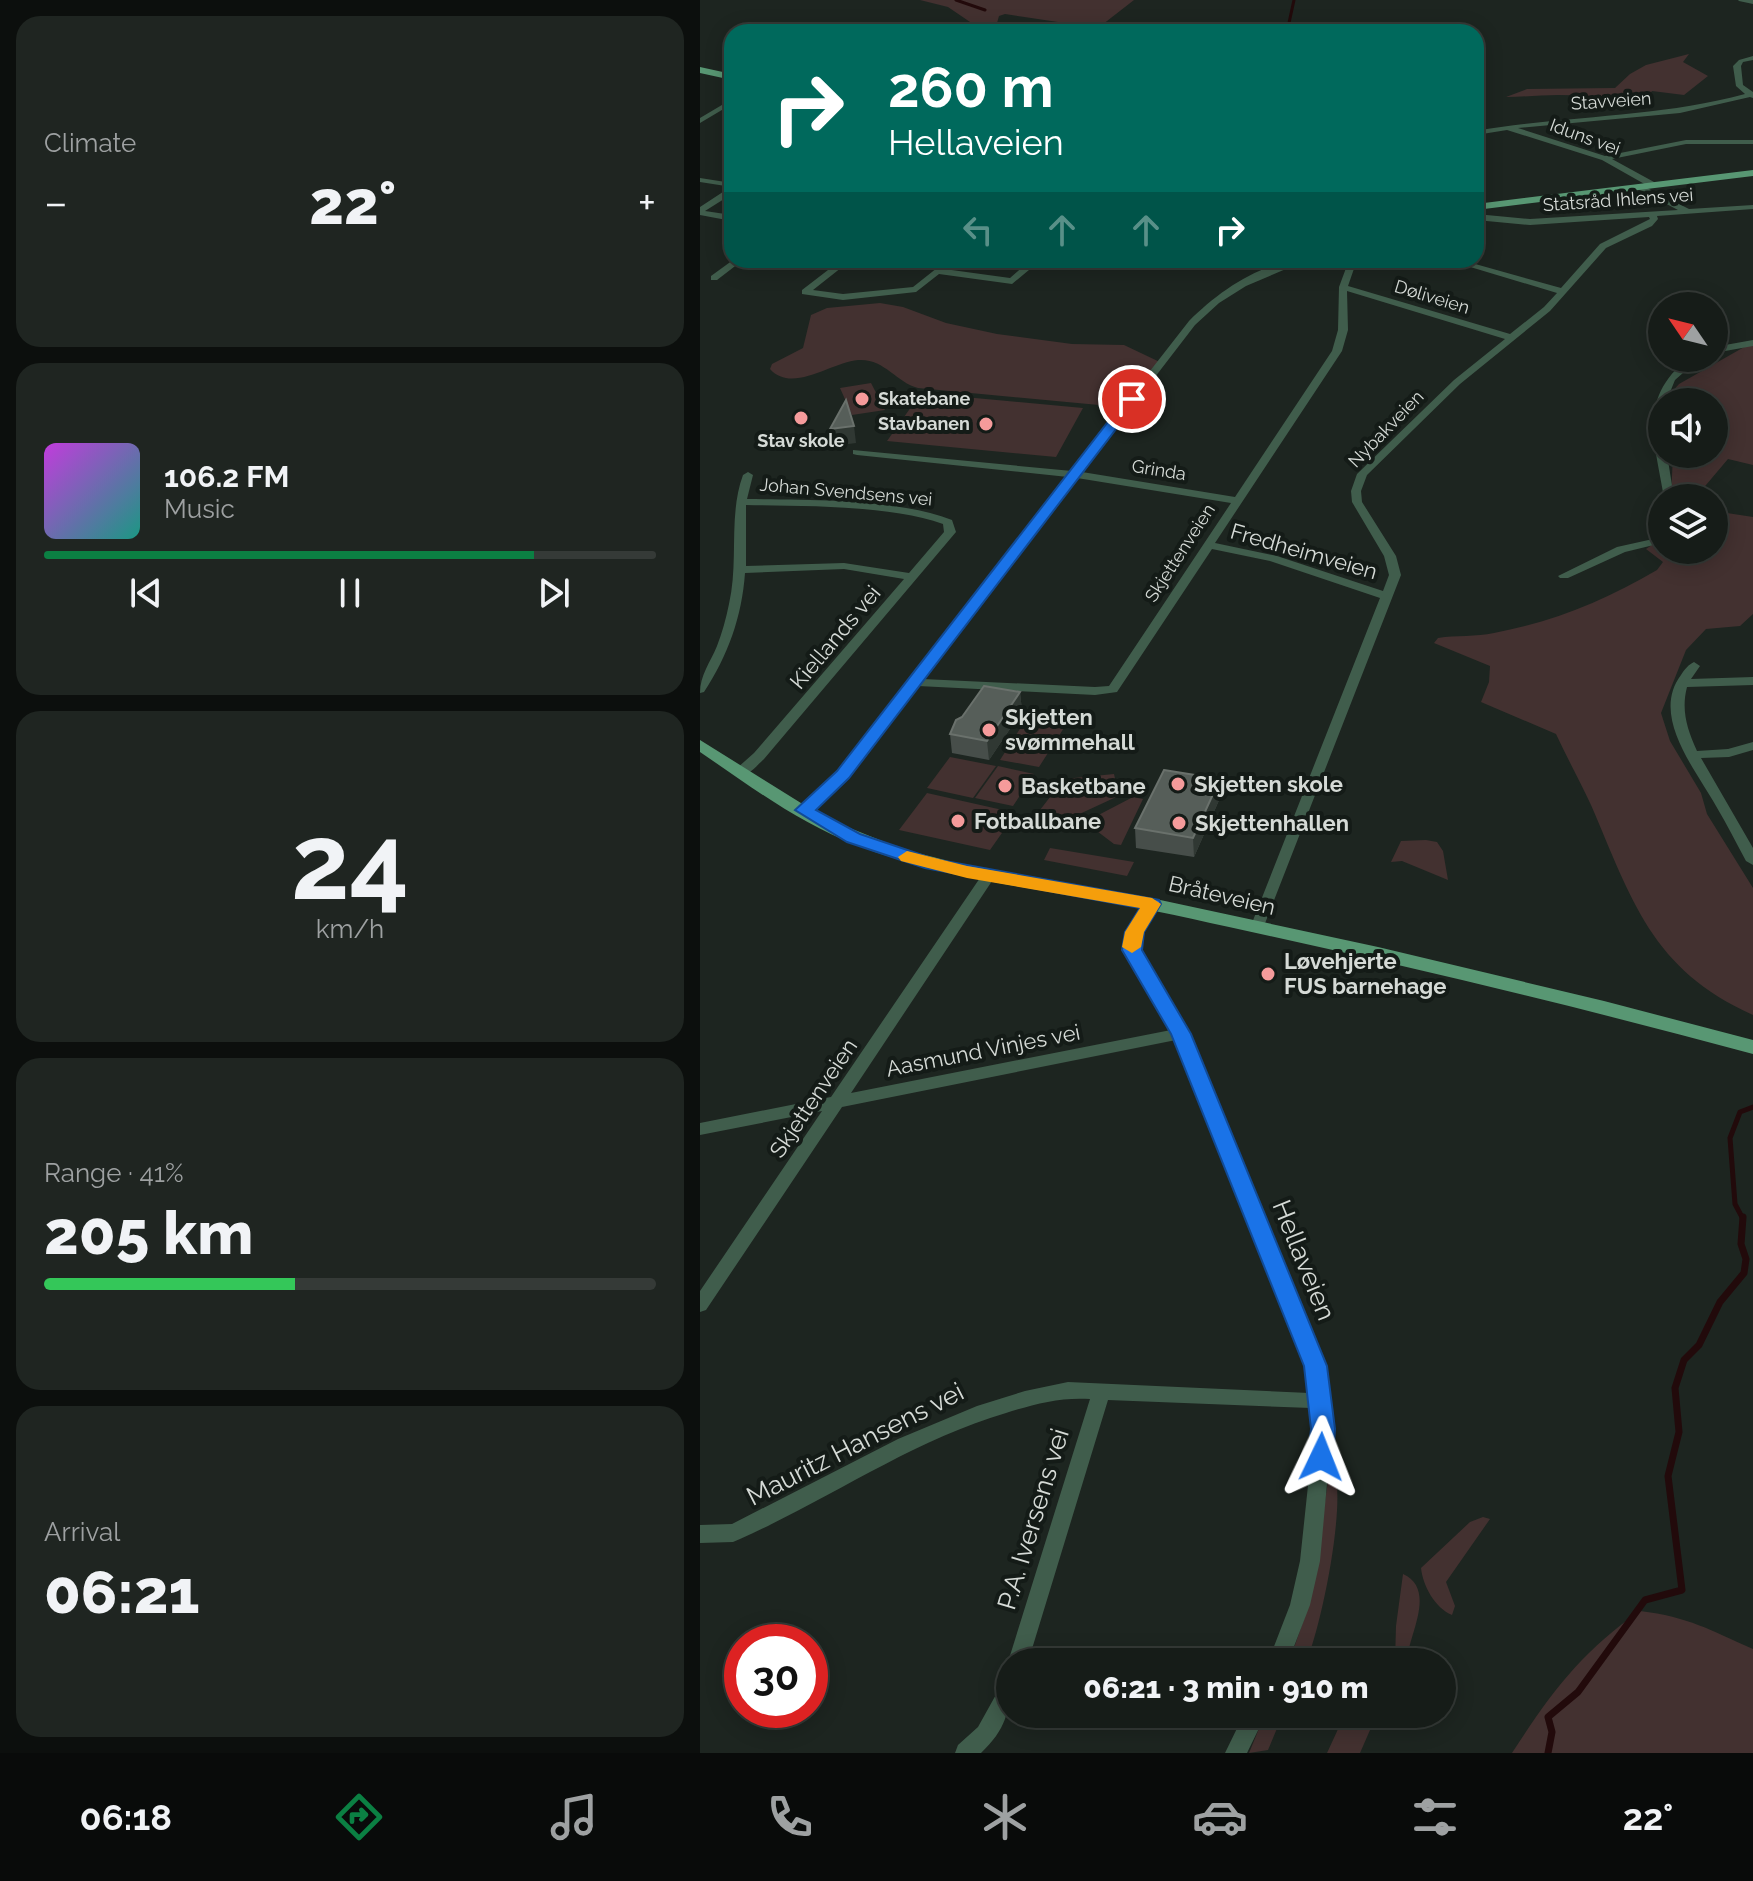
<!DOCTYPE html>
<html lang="en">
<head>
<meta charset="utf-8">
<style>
  body { margin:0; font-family:Raleway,sans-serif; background:#1f2521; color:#f1f3f6; height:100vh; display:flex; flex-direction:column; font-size:30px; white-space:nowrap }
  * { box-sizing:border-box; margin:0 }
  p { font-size:26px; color:#9ea1a2 }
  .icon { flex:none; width:44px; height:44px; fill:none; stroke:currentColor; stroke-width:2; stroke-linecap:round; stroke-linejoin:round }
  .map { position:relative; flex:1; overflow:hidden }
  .sheet { display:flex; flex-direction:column; gap:16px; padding:16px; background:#0c0f0d; width:700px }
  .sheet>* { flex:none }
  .guide { position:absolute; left:24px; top:24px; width:760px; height:244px; border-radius:24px; box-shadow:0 4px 20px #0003,0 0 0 2px #353a37; background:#00695c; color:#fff; overflow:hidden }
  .needle { width:52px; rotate:305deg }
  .tools { position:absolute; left:948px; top:292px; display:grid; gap:16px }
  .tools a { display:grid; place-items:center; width:80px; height:80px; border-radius:50%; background:#161c18; box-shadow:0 4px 20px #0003,0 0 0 2px #353a37; font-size:40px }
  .speed { position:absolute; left:24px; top:1624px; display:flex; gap:16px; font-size:40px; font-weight:700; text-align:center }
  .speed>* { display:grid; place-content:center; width:104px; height:104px; border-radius:50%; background:#161c18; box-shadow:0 4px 20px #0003,0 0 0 2px #353a37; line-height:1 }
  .speed .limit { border:12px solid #d22; background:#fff; color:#111 }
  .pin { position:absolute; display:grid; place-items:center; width:68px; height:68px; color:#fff; margin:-34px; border:4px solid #fff; border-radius:50%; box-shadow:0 2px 8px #0007 }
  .me { position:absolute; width:88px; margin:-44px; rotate:2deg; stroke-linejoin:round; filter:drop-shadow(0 0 6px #0008) }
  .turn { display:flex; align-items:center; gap:28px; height:168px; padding:0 32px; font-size:36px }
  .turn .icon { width:104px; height:104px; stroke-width:2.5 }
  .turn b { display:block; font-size:56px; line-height:68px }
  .lanes { display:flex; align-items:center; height:76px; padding:0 32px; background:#0003; justify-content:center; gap:40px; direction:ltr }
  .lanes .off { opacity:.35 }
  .big { font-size:60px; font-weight:800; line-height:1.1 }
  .sheet .card { flex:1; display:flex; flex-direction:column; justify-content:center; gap:12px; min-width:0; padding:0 28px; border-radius:24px; background:#1f2521 }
  .sheet .dial { align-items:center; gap:0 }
  .dial b { font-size:104px; line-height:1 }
  .song { display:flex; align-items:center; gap:24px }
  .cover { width:96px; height:96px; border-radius:12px; background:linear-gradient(135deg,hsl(290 70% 55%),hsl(170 70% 35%)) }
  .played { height:8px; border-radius:4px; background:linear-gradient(90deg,#0b8043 80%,#353a37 80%) }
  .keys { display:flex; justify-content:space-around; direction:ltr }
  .heat { display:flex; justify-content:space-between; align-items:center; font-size:44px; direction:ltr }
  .charge { height:12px; border-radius:6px; background:linear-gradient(90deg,#34c759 41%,#353a37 0) }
  .trip { position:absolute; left:296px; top:1648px; width:460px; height:80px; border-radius:40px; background:#161c18; box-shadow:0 4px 20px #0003,0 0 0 2px #353a37; font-weight:800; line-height:80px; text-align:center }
  .menu { display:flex; height:128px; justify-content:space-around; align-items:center; background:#090b0a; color:#9ea1a2 }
  .menu .icon { width:56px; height:56px }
  .menu .on { color:#0b8043 }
  .menu b { font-size:36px; color:#f1f3f6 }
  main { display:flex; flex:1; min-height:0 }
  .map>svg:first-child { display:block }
</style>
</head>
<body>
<main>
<section class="sheet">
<div class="card"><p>Climate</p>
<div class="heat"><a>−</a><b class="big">22°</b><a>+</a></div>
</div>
<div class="card">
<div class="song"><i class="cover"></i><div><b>106.2 FM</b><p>Music</p></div></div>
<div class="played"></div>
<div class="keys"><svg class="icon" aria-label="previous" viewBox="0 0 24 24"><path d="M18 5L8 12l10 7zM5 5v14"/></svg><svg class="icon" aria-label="pause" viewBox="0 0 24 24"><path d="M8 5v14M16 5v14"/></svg><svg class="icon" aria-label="next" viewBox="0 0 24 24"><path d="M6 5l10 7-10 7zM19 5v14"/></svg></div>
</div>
<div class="card dial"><b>24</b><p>km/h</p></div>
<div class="card"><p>Range · 41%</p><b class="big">205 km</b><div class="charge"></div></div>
<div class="card"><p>Arrival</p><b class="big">06:21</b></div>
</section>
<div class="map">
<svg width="1053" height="1753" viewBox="0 0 1053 1753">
  <rect width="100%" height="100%" fill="#1d2520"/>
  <!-- green -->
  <path fill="#433130" d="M 220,0 L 434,0 L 398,28 L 305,14 L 299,16 L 297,23 L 273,24 L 248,7 Z
    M 989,54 L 983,62 L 1008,76 L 984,95 L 952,91 L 949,95 C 918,100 889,95 858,95 C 841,95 824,97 806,97 L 827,89 L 915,88 L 930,74 L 946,65 Z
    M 180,303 L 203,307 L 246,323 L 297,334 L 372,344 L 424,345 L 464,364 L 431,408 L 218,388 C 196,382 184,358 158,360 C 132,362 92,394 70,369 L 72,364 L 103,348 L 111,315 L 127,308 Z
    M 1053,342 L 1053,465 L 1028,459 L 995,498 L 971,498 L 973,454 L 1014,454 L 1014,402 L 967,402 L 971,393 L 979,384 Z
    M 171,383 L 185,410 L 152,415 L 140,388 Z
    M 221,393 L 383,408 L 356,457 L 187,441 Z
    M 1014,511 L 1053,517 L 1053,614 L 1040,626 L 1006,629 L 986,650 L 961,713 L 970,741 L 1001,793 L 1007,814 L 1053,888 L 1053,1015 C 951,969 932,900 891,805 C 880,781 867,758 856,734 L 781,702 L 789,682 L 790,666 L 734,643 L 738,638 C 756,635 776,637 794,633 C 853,622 906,600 957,570 L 963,562 L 946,549 L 962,538 L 962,550 L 1014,550 Z
    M 330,713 L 369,720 L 339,767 L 300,760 Z
    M 250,757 L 296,766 L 273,798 L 227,788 Z
    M 298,766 L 334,774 L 313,806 L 275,798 Z
    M 414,774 L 416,783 L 427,792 L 373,817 L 340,810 L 364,779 Z
    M 227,793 L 316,813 L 290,850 L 199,830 Z
    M 433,797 L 443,799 L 421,845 L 414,844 L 385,822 Z
    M 726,840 L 737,842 L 743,851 L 748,880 L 702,861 L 691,862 L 701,841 Z
    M 350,848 L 434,862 L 427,876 L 344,860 Z
    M 633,1466 C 648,1499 621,1628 606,1662 L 589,1662 L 610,1602 L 630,1468 Z
    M 783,1517 L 790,1519 L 746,1582 L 755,1606 L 752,1615 C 735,1608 723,1586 721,1568 L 770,1522 Z
    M 703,1574 C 738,1590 707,1637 707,1662 L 695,1662 L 696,1626 Z
    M 940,1611 C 989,1617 1010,1630 1053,1649 L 1053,1753 L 812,1753 C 850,1694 882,1651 940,1611 Z
    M 565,1714 L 583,1714 L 568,1750 L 549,1753 Z
    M 645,1714 L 677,1714 L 660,1753 L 627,1753 Z"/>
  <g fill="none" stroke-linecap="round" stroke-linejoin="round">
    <!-- stream-far2 -->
    <path stroke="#220a0b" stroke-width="3" d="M 256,0 L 285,10
      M 587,32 L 594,0"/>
    <!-- stream-far1 -->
    <path stroke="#220a0b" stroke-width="5" d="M 1043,1219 L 1035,1204 L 1030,1138 L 1040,1112 L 1053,1107"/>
    <!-- stream -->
    <path stroke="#220a0b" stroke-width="7" d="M 848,1753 L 852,1732 L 848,1717 L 878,1692 L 945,1600 L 982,1590 L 968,1476 L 979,1432 L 975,1388 L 984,1360 L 999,1345 L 1020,1302 L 1044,1273 L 1046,1259 L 1041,1244 L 1043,1217"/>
    <!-- minor -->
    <path fill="#405d4c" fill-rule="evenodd" d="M 1038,0 L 1053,0 L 1053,4 L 1039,1 Z
      M 1053,56 L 1053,60 L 1043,62 L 1041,66 L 1043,85 L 1053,92 L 1053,98 L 1050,97 L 980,113 L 818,128 L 905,156 L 986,140 L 1053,140 L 1053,144 L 986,144 L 912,159 L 954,182 L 954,186 L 948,186 L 902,160 L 807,130 L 776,135 L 776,131 C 866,115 957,118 1045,94 L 1036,86 L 1033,66 L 1039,60 Z
      M 32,99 L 32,104 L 0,123 L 0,118 Z
      M 0,178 L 32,183 L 32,187 L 0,182 Z
      M 939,184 L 989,209 L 1053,205 L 1053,209 L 957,216 L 958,219 L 952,226 L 906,248 L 850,311 L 760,384 L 667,475 L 661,491 L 662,502 L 696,556 L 701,575 L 562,931 L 552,931 L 550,928 L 680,598 L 570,561 L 512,549 L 417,692 L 395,695 L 218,686 C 199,710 127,817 99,813 L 97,810 L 99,807 L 125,787 L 138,771 L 368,477 L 157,455 L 153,454 L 153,450 L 372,471 L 489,321 C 519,291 563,260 607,260 L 546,286 L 519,303 L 495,325 L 382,472 L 535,497 L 632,351 L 638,330 L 639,287 L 649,260 L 657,260 L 648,286 L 810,334 L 844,307 L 857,293 L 747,260 L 761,260 L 861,288 L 900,244 L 950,219 L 949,217 L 830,225 L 776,220 L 776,214 L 830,219 L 978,210 L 936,188 L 935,186 ZM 647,291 L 805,339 L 754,380 L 657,474 L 651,491 L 652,502 L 684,556 L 689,575 L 683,591 L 577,556 L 515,543 L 642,351 L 648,330 ZM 377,478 L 531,503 L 409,686 L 395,687 L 223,679 Z
      M 29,188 L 32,188 L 32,194 L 5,211 L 32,215 L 32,221 L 0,215 L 0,207 Z
      M 33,260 L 43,260 L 17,280 L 11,280 L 11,276 Z
      M 141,260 L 151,260 L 113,290 L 143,294 L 213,287 L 237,268 L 310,278 L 325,265 L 302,260 L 341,260 L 312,284 L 239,274 L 216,292 L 143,300 L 102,294 L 102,290 Z
      M 1053,340 L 1053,346 L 1014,353 L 1014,347 Z
      M 989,358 L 1000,358 L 975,380 L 966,402 L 962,402 L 962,454 L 967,454 L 974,498 L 964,498 C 955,442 937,398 989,358 Z
      M 48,472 L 53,475 L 47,499 C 109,500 194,498 252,520 L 256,532 L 64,759 C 56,766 48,778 36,775 L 34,772 L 36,769 L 54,753 L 204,579 L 144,569 L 45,573 C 42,616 28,656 4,692 L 0,693 C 0,675 10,663 17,646 C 22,633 26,619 29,604 C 39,561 28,516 43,475 ZM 46,505 C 102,506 191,505 243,524 L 244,532 L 209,573 L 144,563 L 46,566 Z
      M 962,537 L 962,543 L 925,552 L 868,578 L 860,578 L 858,576 L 917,547 Z
      M 994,662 L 1000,666 L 991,679 L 1053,677 L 1053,685 L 987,687 C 981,710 987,729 997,751 L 1028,749 L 1053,742 L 1053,750 L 1029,757 L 1001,758 L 1053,848 L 1053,865 L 1046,861 C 1036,843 1027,824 1016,806 C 996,770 950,716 981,675 C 985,669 988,665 994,662 Z
      M 289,871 L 296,875 L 151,1093 L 471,1030 L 425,950 L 428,932 L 447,901 L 457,901 L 459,904 L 442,932 L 439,950 L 489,1034 L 624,1366 L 632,1429 L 620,1561 L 610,1605 L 588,1662 L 568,1662 L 590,1605 L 600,1561 L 614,1429 L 611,1408 L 408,1400 L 328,1662 L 310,1662 L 310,1667 L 308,1662 L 390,1399 C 361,1397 334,1404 306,1413 C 211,1441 130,1499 40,1539 L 33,1542 L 0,1543 L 0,1525 L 32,1524 L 198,1439 L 277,1406 L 325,1391 L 368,1382 L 609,1393 L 606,1366 L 476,1040 L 142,1107 L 6,1310 L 0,1312 L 0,1291 L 122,1111 L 0,1135 L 0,1123 L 131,1097 L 284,872 Z
      M 310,1679 C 310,1712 306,1729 281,1753 L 255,1753 L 258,1745 L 278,1727 L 303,1682 Z
      M 544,1714 L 566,1714 L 547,1753 L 525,1753 Z"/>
    <!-- major -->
    <path fill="#589773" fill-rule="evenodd" d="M 0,67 L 32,74 L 32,80 L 0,73 Z
      M 1053,170 L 1053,176 L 776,210 L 776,204 Z
      M 0,740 L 125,818 L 202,849 L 268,866 L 451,898 L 678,947 L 904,1001 L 1053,1040 L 1053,1054 C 879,1007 704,965 529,927 C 479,916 430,905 380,897 C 304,884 228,873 156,845 C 99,823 50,786 0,752 Z"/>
  </g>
  <!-- wall -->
  <path fill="#474e4a" d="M 320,692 L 322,711 L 289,760 L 252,753 L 250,734 Z
    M 520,798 L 494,857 L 436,848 L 435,828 Z"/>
  <!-- shaded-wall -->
  <path fill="#303833" d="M 154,426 L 156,443 L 133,446 L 130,429 Z
    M 320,692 L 322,711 L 289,760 L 287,741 Z
    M 520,779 L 520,798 L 494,857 L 493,838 Z"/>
  <!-- building -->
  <path fill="#565e59" stroke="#6a716c" stroke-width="2" d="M 146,400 L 154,426 L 130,429 Z
    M 284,686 L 320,692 L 287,741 L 250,734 L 256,720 L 262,717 Z
    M 464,770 L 520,779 L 493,838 L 435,828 Z"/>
  <!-- route -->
  <path fill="#1a73e8" stroke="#114b97" stroke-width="2" d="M 428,396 L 439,399 L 149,778 L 116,810 L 160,834 L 234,859 L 459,900 L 461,904 L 444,932 L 442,950 L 491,1034 L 627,1366 L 635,1429 L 633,1457 L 630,1464 L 621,1468 L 612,1464 L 608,1457 L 611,1429 L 604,1366 L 471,1034 L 422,950 L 425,932 L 440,908 L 225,868 L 147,842 L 95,810 L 137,771 Z"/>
  <!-- slow -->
  <path fill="#f59e0b" d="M 207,851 L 267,866 L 452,898 L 461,904 L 444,932 L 441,947 L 432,953 L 422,947 L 425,932 L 440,908 L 267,878 L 201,861 L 198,857 Z"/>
  <!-- markers -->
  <g fill="#f59b9b" stroke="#141b17" stroke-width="3">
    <circle cx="162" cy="399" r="8"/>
    <circle cx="101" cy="418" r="8"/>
    <circle cx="286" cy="424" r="8"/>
    <circle cx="289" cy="730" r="8"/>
    <circle cx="478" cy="784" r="8"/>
    <circle cx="305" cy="786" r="8"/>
    <circle cx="258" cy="821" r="8"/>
    <circle cx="479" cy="823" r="8"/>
    <circle cx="568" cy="974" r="8"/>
  </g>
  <g text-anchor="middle" stroke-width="8" stroke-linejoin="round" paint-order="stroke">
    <!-- far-street labels -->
    <g font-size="18" fill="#d5dad6" stroke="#141b17">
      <text transform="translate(911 101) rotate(-4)" y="6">Stavveien</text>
      <text transform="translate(885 137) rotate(20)" y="6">Iduns vei</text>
      <text transform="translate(918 200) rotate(-4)" y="6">Statsråd Ihlens vei</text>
      <text transform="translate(732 297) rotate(17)" y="6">Døliveien</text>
      <text transform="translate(686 429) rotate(-46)" y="6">Nybakveien</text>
      <text transform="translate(459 470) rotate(9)" y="6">Grinda</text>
      <text transform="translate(146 492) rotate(5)" y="6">Johan Svendsens vei</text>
      <text transform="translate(480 553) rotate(-57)" y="6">Skjettenveien</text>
    </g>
    <!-- far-poi labels -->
    <g font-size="18" font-weight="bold" fill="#d5dad6" stroke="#141b17" text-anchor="start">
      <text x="178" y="405">Skatebane</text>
      <text x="270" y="430" text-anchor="end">Stavbanen</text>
      <text x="101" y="447" text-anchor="middle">Stav skole</text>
    </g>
    <!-- street labels -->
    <g font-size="22" fill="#d5dad6" stroke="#141b17">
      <text transform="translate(604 551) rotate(16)" y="8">Fredheimveien</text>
      <text transform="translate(135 637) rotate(-50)" y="8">Kiellands vei</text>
      <text transform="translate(522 895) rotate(13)" y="8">Bråteveien</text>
      <text transform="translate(283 1050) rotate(-11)" y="8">Aasmund Vinjes vei</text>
      <text transform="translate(113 1098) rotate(-56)" y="8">Skjettenveien</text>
    </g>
    <!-- poi labels -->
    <g font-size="22" font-weight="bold" fill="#d5dad6" stroke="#141b17" text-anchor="start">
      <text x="305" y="725">Skjetten<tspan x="305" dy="25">svømmehall</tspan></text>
      <text x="494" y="792">Skjetten skole</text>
      <text x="321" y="794">Basketbane</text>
      <text x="274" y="829">Fotballbane</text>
      <text x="495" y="831">Skjettenhallen</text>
      <text x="584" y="969">Løvehjerte<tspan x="584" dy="25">FUS barnehage</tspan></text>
    </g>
    <!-- near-street labels -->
    <g font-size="26" fill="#d5dad6" stroke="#141b17">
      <text transform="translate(604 1260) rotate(68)" y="9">Hellaveien</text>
      <text transform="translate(155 1444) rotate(-27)" y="9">Mauritz Hansens vei</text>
      <text transform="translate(333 1519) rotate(-73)" y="9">P.A. Iversens vei</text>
    </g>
  </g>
</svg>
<div class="tools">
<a><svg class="needle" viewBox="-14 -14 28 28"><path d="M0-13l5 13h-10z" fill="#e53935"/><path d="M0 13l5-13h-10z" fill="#9ea1a2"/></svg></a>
<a><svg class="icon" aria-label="sound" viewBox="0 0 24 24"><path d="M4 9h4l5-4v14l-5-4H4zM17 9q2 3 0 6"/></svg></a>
<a><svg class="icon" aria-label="layers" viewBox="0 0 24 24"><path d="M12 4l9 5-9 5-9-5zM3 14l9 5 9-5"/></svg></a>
</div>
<div class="speed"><div class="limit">30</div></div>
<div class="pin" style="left:432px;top:399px;background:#d93025"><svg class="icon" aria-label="arrive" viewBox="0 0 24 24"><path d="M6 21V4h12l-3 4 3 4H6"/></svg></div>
<svg class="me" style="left:621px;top:1457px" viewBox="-20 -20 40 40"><path d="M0-17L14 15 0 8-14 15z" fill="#1a73e8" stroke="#fff" stroke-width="4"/></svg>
<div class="trip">06:21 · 3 min · 910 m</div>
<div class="guide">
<div class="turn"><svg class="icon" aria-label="right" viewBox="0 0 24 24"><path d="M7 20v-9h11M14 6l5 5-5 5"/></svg><div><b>260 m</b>Hellaveien</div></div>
<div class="lanes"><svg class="icon off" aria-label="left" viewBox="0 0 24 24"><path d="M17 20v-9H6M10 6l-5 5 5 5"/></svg><svg class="icon off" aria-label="ahead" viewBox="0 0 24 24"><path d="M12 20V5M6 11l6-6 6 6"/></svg><svg class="icon off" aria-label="ahead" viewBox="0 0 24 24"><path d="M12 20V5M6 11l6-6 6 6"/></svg><svg class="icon" aria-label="right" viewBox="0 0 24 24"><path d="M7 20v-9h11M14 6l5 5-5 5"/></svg></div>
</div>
</div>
</main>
<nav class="menu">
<b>06:18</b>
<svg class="icon on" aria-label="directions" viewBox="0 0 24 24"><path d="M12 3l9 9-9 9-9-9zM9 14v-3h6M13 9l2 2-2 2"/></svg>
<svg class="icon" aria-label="music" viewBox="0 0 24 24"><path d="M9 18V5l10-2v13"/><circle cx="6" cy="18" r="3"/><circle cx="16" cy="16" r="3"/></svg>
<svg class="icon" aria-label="phone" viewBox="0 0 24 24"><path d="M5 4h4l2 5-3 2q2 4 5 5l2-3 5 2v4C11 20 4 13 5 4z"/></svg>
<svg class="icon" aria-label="climate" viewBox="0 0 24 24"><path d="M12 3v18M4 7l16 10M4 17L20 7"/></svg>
<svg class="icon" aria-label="car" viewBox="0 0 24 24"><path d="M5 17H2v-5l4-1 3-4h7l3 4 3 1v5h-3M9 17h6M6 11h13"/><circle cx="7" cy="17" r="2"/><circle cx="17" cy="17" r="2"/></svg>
<svg class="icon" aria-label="filters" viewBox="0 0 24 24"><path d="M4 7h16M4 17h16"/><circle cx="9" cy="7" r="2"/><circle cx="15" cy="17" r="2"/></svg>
<b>22°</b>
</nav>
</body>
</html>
